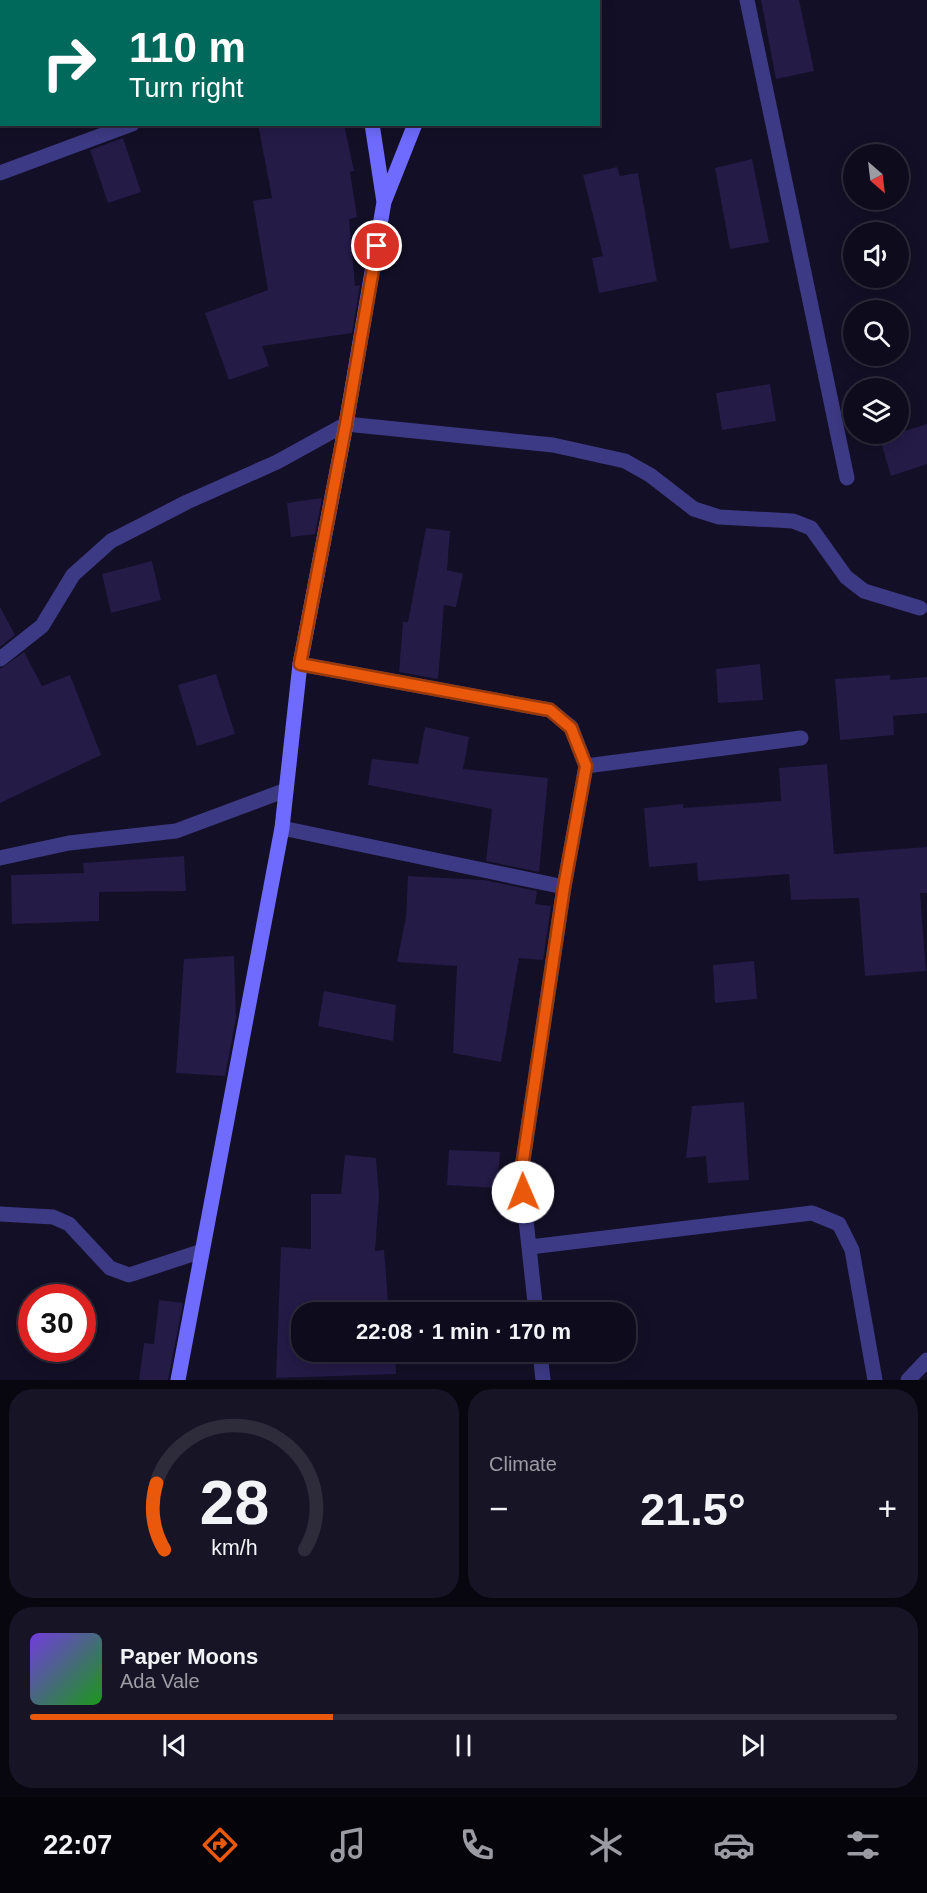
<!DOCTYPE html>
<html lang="en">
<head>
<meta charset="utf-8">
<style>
  body { margin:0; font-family:Helvetica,sans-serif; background:#171425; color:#f1f3f6; height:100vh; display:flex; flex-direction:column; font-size:22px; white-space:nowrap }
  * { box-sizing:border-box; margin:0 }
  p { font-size:20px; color:#9b9ba3 }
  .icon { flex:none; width:33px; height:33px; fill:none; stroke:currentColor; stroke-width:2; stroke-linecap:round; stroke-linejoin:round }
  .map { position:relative; height:1380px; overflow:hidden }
  .sheet { display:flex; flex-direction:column; gap:9px; padding:9px; background:#08060f; flex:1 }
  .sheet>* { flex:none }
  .top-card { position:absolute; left:0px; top:0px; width:600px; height:126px; box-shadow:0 3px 15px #0003,0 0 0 2px #2e2b3b; background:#00695c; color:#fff; overflow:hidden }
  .needle { width:39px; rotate:152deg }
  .controls { position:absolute; left:843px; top:144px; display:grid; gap:12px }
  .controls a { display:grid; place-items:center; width:66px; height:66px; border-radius:50%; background:#0e0b1c; box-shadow:0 3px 15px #0003,0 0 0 2px #2e2b3b; font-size:30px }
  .speed { position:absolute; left:18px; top:1284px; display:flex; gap:12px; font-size:30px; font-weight:700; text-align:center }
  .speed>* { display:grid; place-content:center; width:78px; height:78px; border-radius:50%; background:#0e0b1c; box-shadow:0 3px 15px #0003,0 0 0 2px #2e2b3b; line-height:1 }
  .speed .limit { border:9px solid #d22; background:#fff; color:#111 }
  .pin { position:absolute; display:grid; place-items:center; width:51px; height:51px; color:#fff; margin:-26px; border:3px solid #fff; border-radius:50%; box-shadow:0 2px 6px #0007 }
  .me { position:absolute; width:66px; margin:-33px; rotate:359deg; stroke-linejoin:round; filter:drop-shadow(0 0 4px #0008) }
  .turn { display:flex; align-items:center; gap:21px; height:126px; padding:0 30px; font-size:27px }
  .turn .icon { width:78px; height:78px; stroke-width:2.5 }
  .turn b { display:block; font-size:42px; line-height:51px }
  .big { font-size:45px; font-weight:800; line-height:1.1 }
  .sheet .tile { flex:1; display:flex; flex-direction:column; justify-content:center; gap:9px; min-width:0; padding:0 21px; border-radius:24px; background:#171425 }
  .sheet .dial { align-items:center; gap:0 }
  .dial svg { height:156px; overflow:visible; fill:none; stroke:#2e2b3b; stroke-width:7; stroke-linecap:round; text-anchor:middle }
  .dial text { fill:#f1f3f6; stroke:none }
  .song { display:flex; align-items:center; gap:18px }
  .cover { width:72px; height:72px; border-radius:9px; background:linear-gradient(135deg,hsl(260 70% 55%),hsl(120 70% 35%)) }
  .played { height:6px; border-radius:3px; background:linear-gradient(90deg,#ea580c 35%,#2e2b3b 35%) }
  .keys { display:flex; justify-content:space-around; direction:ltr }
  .heat { display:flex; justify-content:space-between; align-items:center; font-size:33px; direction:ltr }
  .sheet .tiles { flex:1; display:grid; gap:9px; grid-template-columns:1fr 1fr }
  .tile:last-child { grid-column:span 2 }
  .trip { position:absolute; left:291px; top:1302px; width:345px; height:60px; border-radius:24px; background:#0e0b1c; box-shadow:0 3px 15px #0003,0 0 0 2px #2e2b3b; font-weight:800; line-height:60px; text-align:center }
  .tab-bar { display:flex; height:96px; justify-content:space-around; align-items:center; background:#06040b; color:#9b9ba3 }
  .tab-bar .icon { width:42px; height:42px }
  .tab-bar .selected { color:#ea580c }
  .tab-bar b { font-size:27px; color:#f1f3f6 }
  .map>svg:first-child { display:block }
</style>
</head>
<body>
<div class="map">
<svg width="927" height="1380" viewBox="0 0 927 1380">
  <rect width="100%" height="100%" fill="#130f26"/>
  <!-- building -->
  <path fill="#241b47" d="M 761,0 L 799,0 L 814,71 L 776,79 Z
    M 258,124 L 344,124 L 354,171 L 350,172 L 357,217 L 349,219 L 355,286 L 360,285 L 352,333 L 262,346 L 269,366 L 229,380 L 205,313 L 268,290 L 253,201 L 272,198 Z
    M 123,138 L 141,192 L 108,203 L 90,150 Z
    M 752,159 L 769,242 L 730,249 L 715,168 Z
    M 617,167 L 620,176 L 638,173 L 657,281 L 599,293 L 592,258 L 603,256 L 583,175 Z
    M 770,384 L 776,421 L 722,430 L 716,393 Z
    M 927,424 L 927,464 L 891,476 L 880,439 Z
    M 322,498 L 315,534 L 291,537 L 287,503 Z
    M 426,528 L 450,531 L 447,570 L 463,574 L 456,607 L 444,605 L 438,679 L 399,672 L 403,622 L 408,622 Z
    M 152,561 L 161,600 L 111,613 L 102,574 Z
    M 0,607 L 15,635 L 0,647 Z
    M 24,652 L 42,686 L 70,675 L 101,755 L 0,803 L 0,669 Z
    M 760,664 L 763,700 L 718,703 L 716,669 Z
    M 216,674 L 235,734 L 197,746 L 178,685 Z
    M 890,675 L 890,680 L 927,677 L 927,713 L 893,716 L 894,735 L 840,740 L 835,679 Z
    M 425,727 L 469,737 L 463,769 L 548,778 L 539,872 L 486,861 L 492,809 L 368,785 L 372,759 L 418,764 Z
    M 827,764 L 834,854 L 927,847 L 927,893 L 920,893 L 926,971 L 865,976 L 859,898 L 791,900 L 789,874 L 698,881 L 697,863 L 649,867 L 644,808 L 683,804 L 683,808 L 781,801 L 779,768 Z
    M 184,856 L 186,891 L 99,892 L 99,921 L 12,924 L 11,875 L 84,873 L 83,863 Z
    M 408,876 L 484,880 L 537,891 L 535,904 L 551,906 L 543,960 L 519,958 L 501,1062 L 453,1053 L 457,966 L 397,962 L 406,917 Z
    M 234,956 L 236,1018 L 225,1076 L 176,1073 L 184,959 Z
    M 754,961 L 757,999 L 715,1003 L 713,965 Z
    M 324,991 L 396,1005 L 393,1041 L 318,1026 Z
    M 744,1102 L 749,1180 L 708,1183 L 706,1156 L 686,1158 L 692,1106 Z
    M 449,1150 L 500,1152 L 497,1188 L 447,1185 Z
    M 345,1155 L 376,1158 L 379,1196 L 375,1251 L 384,1250 L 388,1301 L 394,1300 L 394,1312 L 302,1312 L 302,1352 L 395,1352 L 396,1374 L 276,1378 L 281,1247 L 311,1249 L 311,1194 L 341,1194 Z
    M 159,1300 L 183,1303 L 168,1380 L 139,1380 L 144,1343 L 154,1344 Z"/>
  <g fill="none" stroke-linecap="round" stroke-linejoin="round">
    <!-- street -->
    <path stroke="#3d3a85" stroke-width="15" d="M 747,0 L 847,478
      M 0,173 L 132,124
      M 0,659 L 42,626 L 73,575 L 111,541 L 187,502 L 277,462 L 346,424 L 553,445 L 625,461 L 650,475 L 694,509 L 719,517 L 793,521 L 811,528 L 846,577 L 864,591 L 920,608
      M 300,664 L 550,710 L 571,727 L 586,766 L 564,887 L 521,1174 L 536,1312
      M 586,766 L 801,738
      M 282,828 L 564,887
      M 0,858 L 69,843 L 176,831 L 286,790
      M 0,1214 L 53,1217 L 69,1224 L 110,1268 L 129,1275 L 202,1251
      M 530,1247 L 812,1213 L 839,1224 L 852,1250 L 875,1380
      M 540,1352 L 543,1380
      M 908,1380 L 927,1360"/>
    <!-- secondary -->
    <path stroke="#6f6bff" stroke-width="15" d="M 346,0 L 346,2
      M 465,2 L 465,0
      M 372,124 L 384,202
      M 178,1380 L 282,828 L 300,664 L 346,424 L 384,202 L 415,124"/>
  </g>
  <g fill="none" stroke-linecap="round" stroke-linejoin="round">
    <defs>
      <path id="route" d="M 377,246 L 346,424 L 300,664 L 550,710 L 571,728 L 586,766 L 564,887 L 521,1174 L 523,1192"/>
    </defs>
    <!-- route casing -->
    <use href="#route" stroke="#983908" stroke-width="15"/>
    <!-- route -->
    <use href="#route" stroke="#ea580c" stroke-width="10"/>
  </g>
</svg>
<div class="controls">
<a><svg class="needle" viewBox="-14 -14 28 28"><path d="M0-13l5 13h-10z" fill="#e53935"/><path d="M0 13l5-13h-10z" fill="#9b9ba3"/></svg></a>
<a><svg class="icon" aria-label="sound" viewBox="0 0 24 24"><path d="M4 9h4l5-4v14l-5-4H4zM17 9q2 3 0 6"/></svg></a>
<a><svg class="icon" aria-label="search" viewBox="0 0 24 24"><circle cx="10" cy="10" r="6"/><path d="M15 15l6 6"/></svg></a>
<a><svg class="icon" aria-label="layers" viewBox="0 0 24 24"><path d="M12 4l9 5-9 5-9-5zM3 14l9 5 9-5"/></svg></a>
</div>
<div class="speed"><div class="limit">30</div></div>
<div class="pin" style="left:377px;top:246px;background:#d93025"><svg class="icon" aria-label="arrive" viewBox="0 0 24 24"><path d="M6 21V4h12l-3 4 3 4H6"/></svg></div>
<svg class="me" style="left:523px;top:1192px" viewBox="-20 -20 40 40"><circle r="19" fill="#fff"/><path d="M0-13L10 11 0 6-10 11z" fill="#ea580c"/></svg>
<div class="trip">22:08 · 1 min · 170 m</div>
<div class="top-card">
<div class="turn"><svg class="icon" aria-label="right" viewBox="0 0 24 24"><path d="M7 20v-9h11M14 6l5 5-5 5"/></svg><div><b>110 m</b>Turn right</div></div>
</div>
</div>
<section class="sheet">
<div class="tiles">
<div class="tile dial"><svg viewBox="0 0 100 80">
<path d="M14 69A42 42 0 1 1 86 69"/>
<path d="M14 69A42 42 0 0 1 10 35" stroke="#ea580c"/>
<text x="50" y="56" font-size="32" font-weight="700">28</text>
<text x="50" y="72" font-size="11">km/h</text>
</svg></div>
<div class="tile"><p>Climate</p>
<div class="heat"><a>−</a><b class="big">21.5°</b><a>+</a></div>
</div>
<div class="tile">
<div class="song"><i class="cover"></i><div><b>Paper Moons</b><p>Ada Vale</p></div></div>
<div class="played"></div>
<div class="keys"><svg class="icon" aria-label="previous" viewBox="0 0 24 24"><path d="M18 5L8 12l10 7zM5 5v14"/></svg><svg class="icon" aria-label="pause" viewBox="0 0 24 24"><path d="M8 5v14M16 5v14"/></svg><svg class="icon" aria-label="next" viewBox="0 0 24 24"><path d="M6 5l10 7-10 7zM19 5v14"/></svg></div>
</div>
</div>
</section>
<nav class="tab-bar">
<b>22:07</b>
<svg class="icon selected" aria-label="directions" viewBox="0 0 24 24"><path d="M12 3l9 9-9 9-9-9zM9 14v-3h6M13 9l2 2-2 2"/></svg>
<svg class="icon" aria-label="music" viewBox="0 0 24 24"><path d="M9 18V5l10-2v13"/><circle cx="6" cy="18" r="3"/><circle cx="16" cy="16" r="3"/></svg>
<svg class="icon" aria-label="phone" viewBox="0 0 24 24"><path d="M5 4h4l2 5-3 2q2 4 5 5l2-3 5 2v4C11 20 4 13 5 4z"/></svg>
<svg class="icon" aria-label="climate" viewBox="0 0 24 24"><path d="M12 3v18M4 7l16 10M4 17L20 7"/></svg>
<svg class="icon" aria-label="car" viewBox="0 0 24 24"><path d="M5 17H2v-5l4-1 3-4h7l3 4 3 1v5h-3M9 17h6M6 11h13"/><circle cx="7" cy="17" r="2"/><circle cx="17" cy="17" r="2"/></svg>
<svg class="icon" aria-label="filters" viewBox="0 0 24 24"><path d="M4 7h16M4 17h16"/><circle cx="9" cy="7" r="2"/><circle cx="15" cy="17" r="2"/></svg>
</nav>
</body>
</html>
